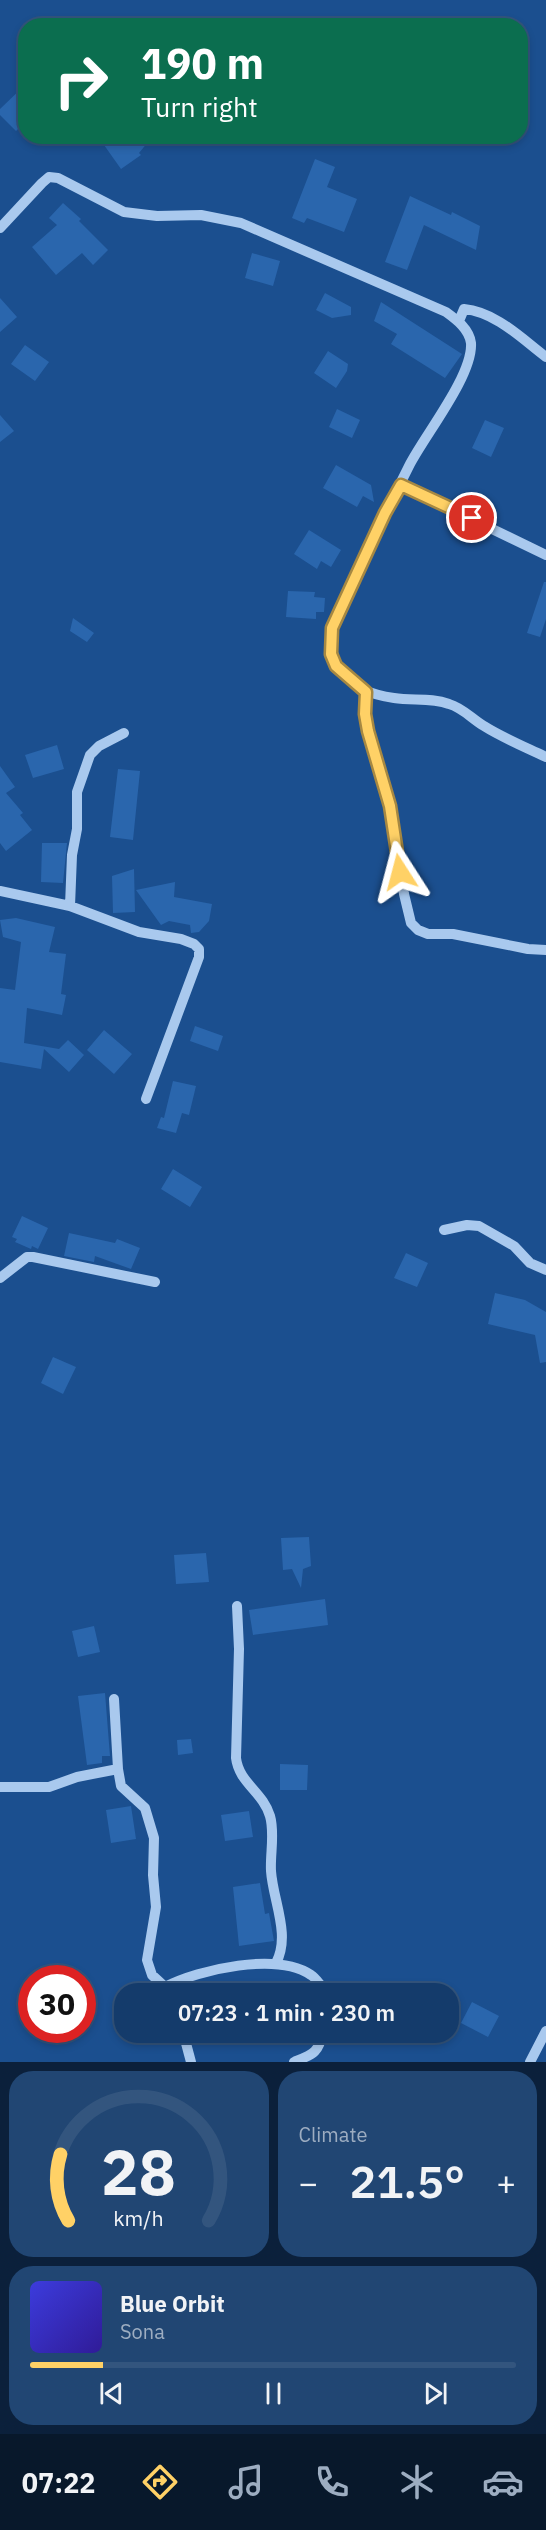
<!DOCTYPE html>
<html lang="en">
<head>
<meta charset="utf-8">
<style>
  body { margin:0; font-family:"IBM Plex Sans",sans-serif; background:#214673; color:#f1f3f6; height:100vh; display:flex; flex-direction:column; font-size:22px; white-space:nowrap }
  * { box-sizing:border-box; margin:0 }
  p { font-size:20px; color:#9dadc1 }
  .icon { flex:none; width:33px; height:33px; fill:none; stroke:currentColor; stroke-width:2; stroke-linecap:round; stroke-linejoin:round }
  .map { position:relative; height:2062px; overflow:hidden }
  .drawer { display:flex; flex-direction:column; gap:9px; padding:9px; background:#0b203b; flex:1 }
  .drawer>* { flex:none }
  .banner { position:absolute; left:18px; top:18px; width:510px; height:126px; border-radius:24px; box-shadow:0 3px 9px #0003,0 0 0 2px #33557e; background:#0b6e4f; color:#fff; overflow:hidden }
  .speed { position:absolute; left:18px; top:1965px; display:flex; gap:12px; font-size:30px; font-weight:700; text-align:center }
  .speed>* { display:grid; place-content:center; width:78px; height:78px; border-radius:50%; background:#143b6b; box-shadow:0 3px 9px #0003,0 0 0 2px #33557e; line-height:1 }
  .speed .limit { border:9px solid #d22; background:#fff; color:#111 }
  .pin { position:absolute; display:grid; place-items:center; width:51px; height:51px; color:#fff; margin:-26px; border:3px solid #fff; border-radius:50%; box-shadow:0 2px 6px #0007 }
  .me { position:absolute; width:66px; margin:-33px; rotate:351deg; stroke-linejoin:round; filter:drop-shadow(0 0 4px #0008) }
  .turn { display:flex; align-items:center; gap:21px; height:126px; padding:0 24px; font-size:27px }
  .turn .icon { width:78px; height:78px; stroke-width:2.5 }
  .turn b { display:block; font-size:42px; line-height:51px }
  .big { font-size:45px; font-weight:600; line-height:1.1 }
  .drawer .tile { flex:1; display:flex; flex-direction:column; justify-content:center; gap:9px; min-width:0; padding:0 21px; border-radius:24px; background:#214673 }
  .drawer .dial { align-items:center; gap:0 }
  .dial svg { height:156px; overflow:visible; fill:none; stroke:#33557e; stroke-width:7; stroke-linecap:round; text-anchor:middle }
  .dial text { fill:#f1f3f6; stroke:none }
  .song { display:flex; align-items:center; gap:18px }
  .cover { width:72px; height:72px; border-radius:9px; background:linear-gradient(135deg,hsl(240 70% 55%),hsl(250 70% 35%)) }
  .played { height:6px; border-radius:3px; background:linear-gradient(90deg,#ffd166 15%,#33557e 15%) }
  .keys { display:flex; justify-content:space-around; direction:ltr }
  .heat { display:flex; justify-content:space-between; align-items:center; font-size:33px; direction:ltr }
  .drawer .tiles { flex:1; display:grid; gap:9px; grid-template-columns:1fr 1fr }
  .tile:last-child { grid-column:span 2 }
  .trip { position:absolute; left:114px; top:1983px; width:345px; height:60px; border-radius:24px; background:#143b6b; box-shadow:0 3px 9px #0003,0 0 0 2px #33557e; font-weight:600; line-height:60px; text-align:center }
  .tabs { display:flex; height:96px; justify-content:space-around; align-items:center; background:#08182b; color:#9dadc1 }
  .tabs .icon { width:42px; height:42px }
  .tabs .active { color:#ffd166 }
  .tabs b { font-size:27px; color:#f1f3f6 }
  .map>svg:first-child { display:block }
</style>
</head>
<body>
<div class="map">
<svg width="546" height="2062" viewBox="0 0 546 2062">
  <rect width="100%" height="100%" fill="#1b4f8f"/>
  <!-- building -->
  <path fill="#2a66ad" d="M 26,84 L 26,121 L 16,131 L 0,115 L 0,109 Z
    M 117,136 L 153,136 L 139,153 L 141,155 L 121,169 L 104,145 Z
    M 315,159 L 335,167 L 327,187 L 357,199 L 344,232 L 307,218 L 304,223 L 292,218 Z
    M 410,196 L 451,215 L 452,212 L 480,226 L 476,250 L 424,225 L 407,270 L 385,262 Z
    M 63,203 L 81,219 L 79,221 L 108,250 L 93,265 L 82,253 L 56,275 L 32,247 L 57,225 L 49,218 Z
    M 252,253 L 280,261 L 273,286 L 245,278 Z
    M 325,293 L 351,307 L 351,315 L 332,318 L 316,310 Z
    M 0,298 L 17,317 L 0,332 Z
    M 381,302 L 462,354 L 445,378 L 391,344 L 397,334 L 374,321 Z
    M 25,345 L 49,362 L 35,381 L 11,364 Z
    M 328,351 L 348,364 L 347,371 L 336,388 L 314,373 Z
    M 337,409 L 360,420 L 352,438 L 329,427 Z
    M 0,415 L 14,431 L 0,442 Z
    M 485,420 L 504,428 L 491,457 L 472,448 Z
    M 336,465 L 371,485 L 374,502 L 363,496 L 357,507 L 323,488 Z
    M 309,530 L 341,550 L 331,567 L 321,561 L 317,569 L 294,554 Z
    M 544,582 L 546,582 L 546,619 L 540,637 L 527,633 Z
    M 288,591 L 315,592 L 314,597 L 325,598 L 324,612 L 316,612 L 316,619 L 286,617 Z
    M 73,618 L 94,633 L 87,642 L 70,631 Z
    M 57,745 L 64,769 L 33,778 L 25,755 Z
    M 0,766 L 15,787 L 6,793 L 23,813 L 20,815 L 32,830 L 6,851 L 0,843 Z
    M 118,769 L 140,771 L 133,840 L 110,837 Z
    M 42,843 L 67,843 L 63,883 L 41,882 Z
    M 134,869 L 135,912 L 113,913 L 112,876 Z
    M 175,882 L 174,897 L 212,904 L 209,921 L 199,932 L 191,933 L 190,925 L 169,921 L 161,925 L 136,890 Z
    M 16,918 L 55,927 L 49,952 L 66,954 L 61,994 L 66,995 L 62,1015 L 27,1008 L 24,1043 L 59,1049 L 68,1040 L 84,1055 L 69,1072 L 44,1049 L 41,1069 L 0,1062 L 0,988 L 15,990 L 21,942 L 3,937 L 0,920 Z
    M 195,1026 L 223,1036 L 218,1051 L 190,1041 Z
    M 104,1030 L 132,1054 L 114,1074 L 87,1050 Z
    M 173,1081 L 196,1086 L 189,1115 L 182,1113 L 176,1133 L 157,1128 L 161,1117 L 164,1118 Z
    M 173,1169 L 202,1187 L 190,1207 L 161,1189 Z
    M 22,1216 L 48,1228 L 38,1249 L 32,1246 L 31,1249 L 15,1242 L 17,1239 L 12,1237 Z
    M 69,1233 L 115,1243 L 117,1239 L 140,1248 L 131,1269 L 95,1256 L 94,1262 L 64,1256 Z
    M 406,1253 L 428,1263 L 417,1287 L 394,1278 Z
    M 495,1293 L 525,1300 L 546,1312 L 546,1362 L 540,1363 L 535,1335 L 488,1324 Z
    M 53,1357 L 76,1367 L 63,1394 L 41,1383 Z
    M 309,1537 L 311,1566 L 303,1569 L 301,1588 L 292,1569 L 283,1570 L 281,1538 Z
    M 206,1553 L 209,1582 L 176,1584 L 174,1555 Z
    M 325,1599 L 328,1625 L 253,1635 L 249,1610 Z
    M 94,1626 L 100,1652 L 78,1657 L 72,1631 Z
    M 105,1693 L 110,1756 L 102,1756 L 102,1763 L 87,1765 L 78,1696 Z
    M 191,1739 L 193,1753 L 178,1755 L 177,1740 Z
    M 280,1764 L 308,1765 L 307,1790 L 280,1790 Z
    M 131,1806 L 136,1839 L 111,1843 L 106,1810 Z
    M 249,1811 L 253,1837 L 225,1841 L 221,1815 Z
    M 260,1883 L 265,1914 L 269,1913 L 274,1941 L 239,1946 L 233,1887 Z
    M 472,2002 L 499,2016 L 488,2037 L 461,2023 Z"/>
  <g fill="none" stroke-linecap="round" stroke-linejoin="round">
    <!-- minor -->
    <path stroke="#a9c9ee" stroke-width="10" d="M 0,228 L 42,183 L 49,177 L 58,178 L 124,212 L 157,216 L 201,215 L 241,223 L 446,312 C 457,320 469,329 471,343 C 473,376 424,436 409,466 C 384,516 360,566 337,616 C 320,662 348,692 394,698 C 413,701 431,697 449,704 C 463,708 472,719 484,726 C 503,738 525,747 546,757
      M 459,321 L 464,309 C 496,312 522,339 546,357
      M 401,485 L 546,555
      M 366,691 L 365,714 L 368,731 L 390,806 L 404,894 L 411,923 L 418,930 L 428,934 L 453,934 L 528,949 L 546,950
      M 0,891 L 70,906 L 139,932 L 181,939 L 194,944 L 199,949 L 199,957 L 146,1099
      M 70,906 L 72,855 L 77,829 L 77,792 L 90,755 L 99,746 L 124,733
      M 444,1230 L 467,1225 L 479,1226 L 514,1246 L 530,1263 L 546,1270
      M 0,1278 L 27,1257 L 33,1257 L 155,1282
      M 237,1606 L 239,1649 L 236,1758 C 239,1783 263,1792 270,1816 C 275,1833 270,1854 271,1871 C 273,1901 291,1935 276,1963
      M 114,1699 L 118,1769 L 121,1786 L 145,1808 L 154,1838 L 153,1875 L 156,1907 L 147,1960 L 152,1975 L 165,1987 L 168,1994
      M 0,1787 L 49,1787 L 77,1777 L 118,1769
      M 165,1987 C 200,1969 277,1952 311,1975 C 316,1978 320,1985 324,1989 L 324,1994
      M 183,2032 L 191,2062
      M 294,2062 C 311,2055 320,2053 322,2032
      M 530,2062 L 546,2031"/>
  </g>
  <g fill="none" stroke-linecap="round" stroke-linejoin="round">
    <defs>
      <path id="route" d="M 400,872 L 390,806 L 368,731 L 365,714 L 366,692 L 336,666 L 331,654 L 332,628 L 385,513 L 401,485 L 472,518"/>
    </defs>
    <!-- route casing -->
    <use href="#route" stroke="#a68842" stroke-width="15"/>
    <!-- route -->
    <use href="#route" stroke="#ffd166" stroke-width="10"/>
  </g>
</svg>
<div class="speed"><div class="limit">30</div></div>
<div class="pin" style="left:472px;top:518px;background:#d93025"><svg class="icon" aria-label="arrive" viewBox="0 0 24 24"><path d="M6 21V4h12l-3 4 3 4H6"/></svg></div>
<svg class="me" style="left:400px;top:872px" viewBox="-20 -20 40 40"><path d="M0-17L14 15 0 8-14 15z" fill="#ffd166" stroke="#fff" stroke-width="4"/></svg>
<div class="trip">07:23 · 1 min · 230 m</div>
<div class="banner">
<div class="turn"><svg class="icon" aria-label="right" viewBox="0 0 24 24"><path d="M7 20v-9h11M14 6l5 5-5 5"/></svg><div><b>190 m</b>Turn right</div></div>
</div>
</div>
<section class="drawer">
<div class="tiles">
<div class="tile dial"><svg viewBox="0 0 100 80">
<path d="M14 69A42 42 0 1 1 86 69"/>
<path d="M14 69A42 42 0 0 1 10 35" stroke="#ffd166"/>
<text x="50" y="56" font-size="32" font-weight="700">28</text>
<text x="50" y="72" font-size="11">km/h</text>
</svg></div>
<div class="tile"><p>Climate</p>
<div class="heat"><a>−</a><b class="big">21.5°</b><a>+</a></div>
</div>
<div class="tile">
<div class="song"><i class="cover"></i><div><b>Blue Orbit</b><p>Sona</p></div></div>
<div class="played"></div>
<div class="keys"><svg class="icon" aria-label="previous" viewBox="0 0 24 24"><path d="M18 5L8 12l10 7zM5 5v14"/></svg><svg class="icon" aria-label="pause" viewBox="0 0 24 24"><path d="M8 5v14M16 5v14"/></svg><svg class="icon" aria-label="next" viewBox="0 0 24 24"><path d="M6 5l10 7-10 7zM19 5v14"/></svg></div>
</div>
</div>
</section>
<nav class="tabs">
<b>07:22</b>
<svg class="icon active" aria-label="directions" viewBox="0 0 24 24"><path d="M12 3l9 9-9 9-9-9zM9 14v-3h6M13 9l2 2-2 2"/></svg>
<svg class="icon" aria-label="music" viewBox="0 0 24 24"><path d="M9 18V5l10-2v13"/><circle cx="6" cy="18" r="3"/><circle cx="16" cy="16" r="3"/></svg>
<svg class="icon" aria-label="phone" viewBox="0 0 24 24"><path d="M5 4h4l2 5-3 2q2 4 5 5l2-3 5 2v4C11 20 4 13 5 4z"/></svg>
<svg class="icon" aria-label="climate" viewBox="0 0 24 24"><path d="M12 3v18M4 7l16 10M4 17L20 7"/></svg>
<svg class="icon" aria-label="car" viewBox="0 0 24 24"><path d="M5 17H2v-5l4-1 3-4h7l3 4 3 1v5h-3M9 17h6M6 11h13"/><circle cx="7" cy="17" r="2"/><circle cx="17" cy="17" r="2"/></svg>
</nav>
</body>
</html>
